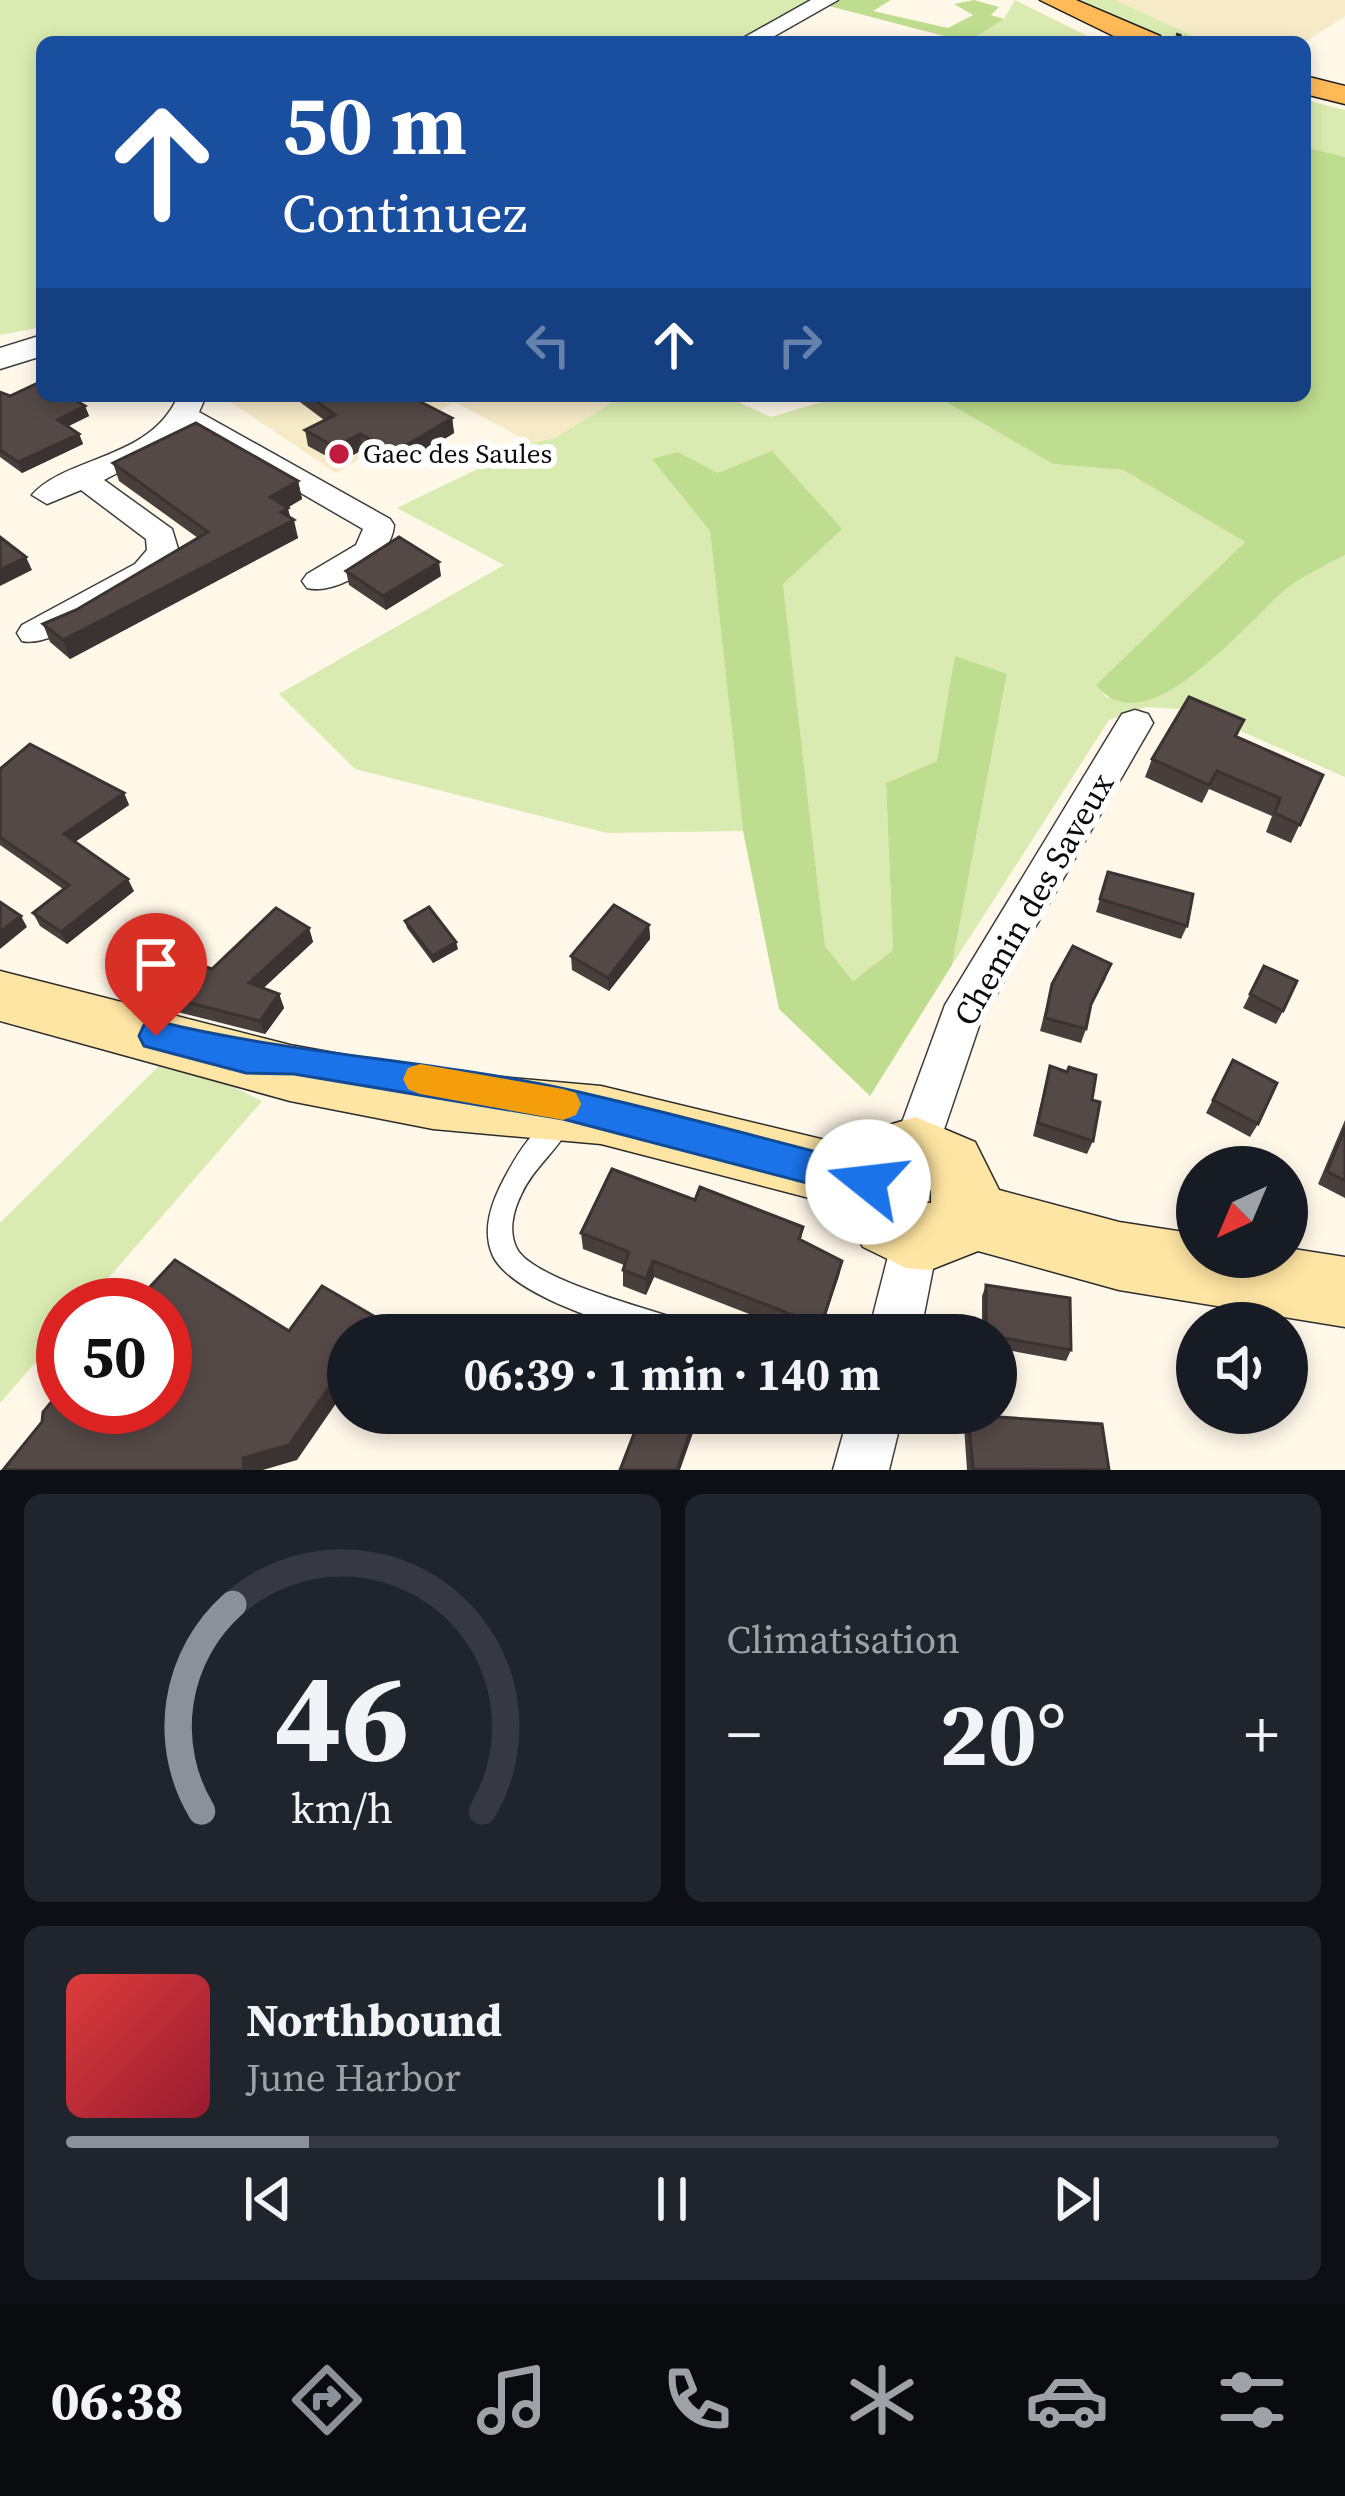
<!DOCTYPE html>
<html lang="fr">
<head>
<meta charset="utf-8">
<style>
  body { margin:0; font-family:"Source Serif 4",serif; background:#20242c; color:#f1f3f6; height:100vh; display:flex; flex-direction:column; font-size:45px; white-space:nowrap }
  * { box-sizing:border-box; margin:0 }
  p { font-size:39px; color:#9ea1a6 }
  .icon { flex:none; width:66px; height:66px; fill:none; stroke:currentColor; stroke-width:2; stroke-linecap:round; stroke-linejoin:round }
  .map { position:relative; height:1470px; overflow:hidden }
  .details { display:flex; flex-direction:column; gap:24px; padding:24px; background:#0d0f14; flex:1 }
  .details>* { flex:none }
  .banner { position:absolute; left:36px; top:36px; width:1275px; height:366px; border-radius:18px; box-shadow:0 6px 18px #0003; background:#1a4fa0; color:#fff; overflow:hidden }
  .needle { width:78px; rotate:224deg }
  .fabs { position:absolute; left:1176px; top:1146px; display:grid; gap:24px }
  .fabs a { display:grid; place-items:center; width:132px; height:132px; border-radius:50%; background:#171b24; box-shadow:0 6px 18px #0003; font-size:60px }
  .speed { position:absolute; left:36px; top:1278px; display:flex; gap:24px; font-size:60px; font-weight:700; text-align:center }
  .speed>* { display:grid; place-content:center; width:156px; height:156px; border-radius:50%; background:#171b24; box-shadow:0 6px 18px #0003; line-height:1 }
  .speed .limit { border:18px solid #d22; background:#fff; color:#111 }
  .pin { position:absolute; display:grid; place-items:center; width:102px; height:102px; color:#fff; margin:-123px -51px; border-radius:50% 50% 50% 0; rotate:-45deg; box-shadow:0 0 12px #0007 }
  .pin .icon { rotate:45deg }
  .me { position:absolute; width:132px; margin:-66px; rotate:286deg; stroke-linejoin:round; filter:drop-shadow(0 0 9px #0008) }
  .turn { display:flex; align-items:center; gap:42px; height:252px; padding:0 48px; font-size:54px }
  .turn .icon { width:156px; height:156px; stroke-width:2.5 }
  .turn b { display:block; font-size:84px; line-height:102px }
  .lanes { display:flex; align-items:center; height:114px; padding:0 48px; background:#0003; justify-content:center; gap:60px; direction:ltr }
  .lanes .off { opacity:.35 }
  .big { font-size:90px; font-weight:700; line-height:1.1 }
  .details .tile { flex:1; display:flex; flex-direction:column; justify-content:center; gap:18px; min-width:0; padding:0 42px; border-radius:18px; background:#20242c }
  .details .dial { align-items:center; gap:0 }
  .dial svg { height:312px; overflow:visible; fill:none; stroke:#363941; stroke-width:7; stroke-linecap:round; text-anchor:middle }
  .dial text { fill:#f1f3f6; stroke:none }
  .song { display:flex; align-items:center; gap:36px }
  .cover { width:144px; height:144px; border-radius:18px; background:linear-gradient(135deg,hsl(0 70% 55%),hsl(350 70% 35%)) }
  .played { height:12px; border-radius:6px; background:linear-gradient(90deg,#8c9099 20%,#363941 20%) }
  .keys { display:flex; justify-content:space-around; direction:ltr }
  .heat { display:flex; justify-content:space-between; align-items:center; font-size:66px; direction:ltr }
  .details .tiles { flex:1; display:grid; gap:24px; grid-template-columns:1fr 1fr }
  .tile:last-child { grid-column:span 2 }
  .trip { position:absolute; left:327px; top:1314px; width:690px; height:120px; border-radius:60px; background:#171b24; box-shadow:0 6px 18px #0003; font-weight:700; line-height:120px; text-align:center }
  .dock { display:flex; height:192px; justify-content:space-around; align-items:center; background:#090b0e; color:#9ea1a6 }
  .dock .icon { width:84px; height:84px }
  .dock .on { color:#8c9099 }
  .dock b { font-size:54px; color:#f1f3f6 }
  .map>svg:first-child { display:block }
</style>
</head>
<body>
<div class="map">
<svg width="1345" height="1470" viewBox="0 0 1345 1470">
  <rect width="100%" height="100%" fill="#fff7e8"/>
  <!-- farmland -->
  <path fill="#f6eac7" d="M 1115,0 L 1345,0 L 1345,16 L 1305,42 L 1207,42 Z
    M 246,396 L 622,396 L 555,438 L 531,443 L 454,402 L 336,473 L 231,402 Z"/>
  <!-- green -->
  <path fill="#d9ebb0" d="M 0,0 L 838,0 L 756,42 L 42,42 L 42,327 L 0,335 Z
    M 1015,0 L 1100,42 L 968,42 L 1004,19 Z
    M 1081,0 L 1115,0 L 1207,42 L 1171,42 Z
    M 1305,100 L 1345,110 L 1345,157 L 1305,147 Z
    M 622,396 L 725,396 L 771,417 L 842,396 L 936,396 L 1053,464 L 1123,470 L 1245,542 L 1097,685 L 1106,697 C 1187,715 1230,631 1288,587 C 1305,574 1326,565 1345,555 L 1345,777 L 1193,710 L 1146,707 L 1109,720 L 952,965 L 1007,675 L 956,657 L 937,761 L 886,783 L 893,950 L 853,981 L 825,946 L 783,584 L 718,473 L 678,452 L 653,460 L 710,531 L 743,831 L 607,833 L 355,769 L 279,694 L 504,565 L 397,508 L 531,443 L 555,438 Z
    M 169,1056 L 262,1101 L 85,1305 L 63,1305 L 63,1331 L 0,1403 L 0,1223 Z"/>
  <!-- forest -->
  <path fill="#bfdd8e" d="M 838,0 L 891,0 L 873,11 L 948,28 L 973,15 L 954,4 L 974,0 L 999,7 L 991,15 L 1004,19 L 968,42 L 936,42 L 944,36 L 829,6 Z
    M 1305,147 L 1345,157 L 1345,555 C 1326,565 1304,575 1287,588 C 1248,619 1148,750 1096,685 L 1245,542 L 1123,470 L 1053,464 L 936,396 L 1305,396 Z
    M 772,451 L 842,529 L 783,584 L 825,946 L 853,981 L 893,950 L 886,783 L 937,761 L 955,656 L 1007,674 L 952,965 L 870,1096 L 779,1009 L 743,831 L 710,531 L 652,459 L 678,452 L 718,473 Z"/>
  <g fill="none" stroke-linecap="round" stroke-linejoin="round">
    <defs>
      <path id="service" d="M 558,1116 L 566,1119 L 570,1126 C 557,1151 533,1168 521,1195 C 513,1211 508,1232 517,1249 C 534,1280 652,1310 688,1322 L 697,1326 L 701,1335 C 683,1335 663,1338 646,1334 C 606,1324 511,1293 493,1256 C 481,1230 492,1201 505,1177 C 517,1155 534,1125 558,1116 Z"/>
      <path id="minor" d="M 178,396 L 206,396 L 199,412 L 390,519 L 394,525 C 392,559 339,596 307,588 L 302,581 L 307,574 L 356,545 L 363,529 L 187,427 L 163,449 L 104,480 L 172,529 L 179,552 C 159,580 55,650 22,641 L 17,633 L 22,625 L 135,564 L 147,550 L 146,539 L 81,490 L 47,504 L 32,495 C 66,456 151,460 178,396 Z
        M 1135,710 L 1148,714 L 1153,723 L 980,1023 L 933,1162 L 916,1168 L 899,1162 L 893,1147 L 945,1005 L 1122,714 Z
        M 914,1214 L 931,1221 L 939,1238 L 920,1335 L 868,1335 L 897,1221 Z
        M 849,1413 L 903,1413 L 889,1470 L 833,1470 Z"/>
      <path id="tertiary" d="M 811,0 L 838,0 L 764,42 L 736,42 Z
        M 42,335 L 42,356 L 0,369 L 0,348 Z"/>
      <path id="secondary" d="M 0,971 L 290,1045 L 433,1071 L 601,1086 L 850,1146 L 865,1132 L 916,1117 L 975,1142 L 999,1190 L 1119,1222 L 1197,1234 L 1197,1257 L 1287,1257 L 1287,1248 L 1345,1257 L 1345,1327 L 1119,1290 L 978,1251 L 930,1270 L 906,1268 L 863,1247 L 840,1206 L 601,1144 L 433,1129 L 290,1101 L 0,1021 ZM 916,1177 L 931,1191 L 931,1203 L 914,1202 L 904,1191 L 904,1184 Z"/>
      <path id="primary" d="M 1040,0 L 1076,0 L 1160,36 L 1164,42 L 1126,42 Z
        M 1305,76 L 1345,86 L 1345,104 L 1305,94 Z"/>
    </defs>
    <!-- service casing -->
    <use href="#service" stroke="#3e3e3e" stroke-width="3"/>
    <!-- minor casing -->
    <use href="#minor" stroke="#3e3e3e" stroke-width="3"/>
    <!-- tertiary casing -->
    <use href="#tertiary" stroke="#3e3e3e" stroke-width="3"/>
    <!-- secondary casing -->
    <use href="#secondary" stroke="#2d2d2d" stroke-width="3"/>
    <!-- primary casing -->
    <use href="#primary" stroke="#1c1c1c" stroke-width="3"/>
    <!-- path -->
    <path stroke="#2d2d2d" stroke-width="3" stroke-dasharray="6 3" stroke-linecap="butt" d="M 1176,34 L 1200,42"/>
    <!-- service -->
    <use href="#service" fill="#fff" fill-rule="evenodd"/>
    <!-- minor -->
    <use href="#minor" fill="#fff" fill-rule="evenodd"/>
    <!-- tertiary -->
    <use href="#tertiary" fill="#fff" fill-rule="evenodd"/>
    <!-- secondary -->
    <use href="#secondary" fill="#ffe5a3" fill-rule="evenodd"/>
    <!-- primary -->
    <use href="#primary" fill="#ffba58" fill-rule="evenodd"/>
  </g>
  <!-- wall -->
  <path fill="#483f3c" d="M 0,392 L 10,396 L 85,406 L 89,416 L 68,426 L 79,434 L 83,444 L 22,473 L 0,457 Z
    M 292,396 L 424,396 L 416,400 L 452,418 L 454,433 L 397,468 L 362,450 L 339,463 L 308,446 L 305,430 L 324,420 Z
    M 113,463 L 298,481 L 302,499 L 287,508 L 298,538 L 70,659 L 50,642 L 43,624 L 76,610 L 198,538 L 119,481 Z
    M 346,571 L 441,576 L 386,610 L 349,585 Z
    M 1244,720 L 1237,737 L 1323,775 L 1291,843 L 1266,832 L 1272,816 L 1209,789 L 1202,803 L 1145,777 L 1152,759 Z
    M 0,769 L 124,793 L 129,805 L 75,842 L 134,891 L 67,944 L 40,926 L 33,913 L 63,889 L 0,845 Z
    M 1108,872 L 1187,926 L 1181,939 L 1096,912 Z
    M 405,921 L 458,949 L 433,963 L 407,928 Z
    M 649,925 L 650,939 L 609,991 L 572,970 L 571,956 Z
    M 309,928 L 313,942 L 263,988 L 279,994 L 284,1008 L 265,1034 L 118,997 L 112,983 L 212,969 Z
    M 1264,966 L 1283,1011 L 1276,1024 L 1243,1008 Z
    M 1106,978 L 1090,1009 L 1086,1029 L 1081,1043 L 1040,1031 L 1052,984 Z
    M 1233,1060 L 1258,1124 L 1250,1137 L 1206,1113 Z
    M 1050,1066 L 1092,1100 L 1093,1141 L 1087,1154 L 1033,1136 L 1046,1080 Z
    M 1345,1120 L 1345,1198 L 1318,1184 Z
    M 695,1200 L 803,1227 L 801,1240 L 842,1261 L 820,1335 L 803,1335 L 654,1277 L 646,1295 L 623,1286 L 623,1270 L 624,1265 L 583,1249 L 581,1233 Z
    M 986,1285 L 1071,1350 L 1066,1361 L 996,1348 L 996,1335 L 982,1335 L 982,1296 Z
    M 968,1415 L 1109,1470 L 967,1470 L 964,1426 Z"/>
  <!-- shaded-wall -->
  <path fill="#3b3331" d="M 85,406 L 89,416 L 61,430 L 58,420 Z
    M 452,418 L 454,433 L 397,468 L 395,452 Z
    M 79,434 L 83,444 L 22,473 L 18,462 Z
    M 360,434 L 362,450 L 339,463 L 335,447 Z
    M 298,481 L 302,499 L 275,515 L 270,497 Z
    M 288,508 L 291,521 L 294,520 L 298,538 L 70,659 L 63,640 Z
    M 26,557 L 32,570 L 0,586 L 0,570 Z
    M 439,562 L 441,576 L 386,610 L 383,596 Z
    M 124,793 L 129,805 L 69,846 L 64,834 Z
    M 128,879 L 134,891 L 67,944 L 61,932 Z
    M 21,916 L 27,927 L 0,949 L 0,932 Z
    M 649,925 L 650,939 L 609,991 L 608,978 Z
    M 309,928 L 313,942 L 254,997 L 249,983 Z
    M 456,942 L 458,949 L 433,963 L 432,956 Z
    M 279,994 L 284,1008 L 265,1034 L 260,1021 Z
    M 653,1261 L 654,1277 L 646,1295 L 646,1279 Z
    M 842,1261 L 839,1276 L 819,1335 L 821,1326 Z
    M 377,1318 L 383,1335 L 365,1335 Z
    M 348,1360 L 348,1386 L 297,1460 L 263,1470 L 244,1470 L 243,1458 Z
    M 697,1413 L 700,1413 L 680,1470 L 677,1470 Z"/>
  <!-- building -->
  <path fill="#544946" stroke="#3b3331" stroke-width="3" d="M 42,381 L 42,396 L 68,396 L 85,406 L 58,420 L 79,434 L 18,462 L 0,450 L 0,392 L 10,396 Z
    M 310,396 L 409,396 L 452,418 L 395,452 L 360,434 L 335,447 L 305,430 L 335,415 Z
    M 196,423 L 298,481 L 270,497 L 288,508 L 281,512 L 294,520 L 63,640 L 43,624 L 76,610 L 208,532 L 113,463 Z
    M 0,537 L 26,557 L 0,570 Z
    M 399,537 L 439,562 L 383,596 L 346,571 Z
    M 1189,697 L 1244,720 L 1235,736 L 1323,775 L 1300,825 L 1275,813 L 1280,798 L 1217,771 L 1209,785 L 1152,759 Z
    M 30,744 L 124,793 L 64,834 L 128,879 L 61,932 L 33,913 L 69,885 L 0,837 L 0,769 Z
    M 1108,872 L 1193,894 L 1187,926 L 1100,899 Z
    M 0,902 L 21,916 L 0,932 Z
    M 614,905 L 649,925 L 608,978 L 571,956 Z
    M 429,907 L 456,942 L 432,956 L 405,921 Z
    M 276,908 L 309,928 L 249,983 L 279,994 L 260,1021 L 112,983 L 143,946 L 212,969 Z
    M 1073,946 L 1111,964 L 1091,1004 L 1086,1029 L 1045,1018 L 1052,984 Z
    M 1264,966 L 1297,981 L 1283,1011 L 1250,994 Z
    M 1233,1060 L 1277,1083 L 1258,1124 L 1213,1100 Z
    M 1050,1066 L 1067,1072 L 1069,1067 L 1096,1075 L 1092,1100 L 1100,1102 L 1093,1141 L 1038,1123 Z
    M 1345,1128 L 1345,1181 L 1327,1171 Z
    M 612,1169 L 695,1200 L 700,1187 L 803,1227 L 799,1239 L 842,1261 L 821,1326 L 653,1261 L 646,1279 L 623,1270 L 629,1252 L 581,1233 Z
    M 175,1260 L 289,1331 L 322,1286 L 377,1318 L 365,1335 L 348,1335 L 348,1360 L 289,1445 L 243,1458 L 244,1470 L 3,1470 L 42,1422 L 43,1412 L 63,1388 L 63,1407 L 165,1407 L 165,1305 L 133,1305 Z
    M 986,1285 L 1070,1298 L 1071,1350 L 986,1335 Z
    M 642,1413 L 697,1413 L 677,1470 L 620,1470 Z
    M 968,1415 L 1102,1424 L 1109,1470 L 973,1469 Z"/>
  <!-- route -->
  <path fill="#1a73e8" stroke="#114b97" stroke-width="3" d="M 156,1021 C 290,1054 429,1060 565,1089 C 666,1111 767,1140 868,1165 L 881,1170 L 887,1182 L 881,1194 L 868,1199 L 563,1119 L 294,1074 L 246,1073 L 144,1046 L 139,1036 L 144,1025 Z"/>
  <!-- slow -->
  <path fill="#f59e0b" d="M 420,1064 L 563,1089 L 576,1093 L 581,1104 L 576,1115 L 563,1120 L 420,1094 L 408,1089 L 403,1079 L 408,1068 Z"/>
  <!-- markers -->
  <circle fill="#c31b40" stroke="#fff" stroke-width="4.5" cx="339" cy="454" r="12"/>
  <g text-anchor="middle" stroke-width="12" stroke-linejoin="round" paint-order="stroke">
    <!-- far-poi labels -->
    <g font-size="27" fill="#0b0b0b" stroke="#fff" text-anchor="start">
      <text x="363" y="463">Gaec des Saules</text>
    </g>
    <!-- street labels -->
    <g font-size="33" fill="#0b0b0b" stroke="#fff">
      <text transform="translate(1033 899) rotate(-60)" y="12">Chemin des Saveux</text>
    </g>
  </g>
</svg>
<div class="fabs">
<a><svg class="needle" viewBox="-14 -14 28 28"><path d="M0-13l5 13h-10z" fill="#e53935"/><path d="M0 13l5-13h-10z" fill="#9ea1a6"/></svg></a>
<a><svg class="icon" aria-label="sound" viewBox="0 0 24 24"><path d="M4 9h4l5-4v14l-5-4H4zM17 9q2 3 0 6"/></svg></a>
</div>
<div class="speed"><div class="limit">50</div></div>
<div class="pin" style="left:156px;top:1036px;background:#d93025"><svg class="icon" aria-label="arrive" viewBox="0 0 24 24"><path d="M6 21V4h12l-3 4 3 4H6"/></svg></div>
<svg class="me" style="left:868px;top:1182px" viewBox="-20 -20 40 40"><circle r="19" fill="#fff"/><path d="M0-13L10 11 0 6-10 11z" fill="#1a73e8"/></svg>
<div class="trip">06:39 · 1 min · 140 m</div>
<div class="banner">
<div class="turn"><svg class="icon" aria-label="ahead" viewBox="0 0 24 24"><path d="M12 20V5M6 11l6-6 6 6"/></svg><div><b>50 m</b>Continuez</div></div>
<div class="lanes"><svg class="icon off" aria-label="left" viewBox="0 0 24 24"><path d="M17 20v-9H6M10 6l-5 5 5 5"/></svg><svg class="icon" aria-label="ahead" viewBox="0 0 24 24"><path d="M12 20V5M6 11l6-6 6 6"/></svg><svg class="icon off" aria-label="right" viewBox="0 0 24 24"><path d="M7 20v-9h11M14 6l5 5-5 5"/></svg></div>
</div>
</div>
<section class="details">
<div class="tiles">
<div class="tile dial"><svg viewBox="0 0 100 80">
<path d="M14 69A42 42 0 1 1 86 69"/>
<path d="M14 69A42 42 0 0 1 22 16" stroke="#8c9099"/>
<text x="50" y="56" font-size="32" font-weight="700">46</text>
<text x="50" y="72" font-size="11">km/h</text>
</svg></div>
<div class="tile"><p>Climatisation</p>
<div class="heat"><a>−</a><b class="big">20°</b><a>+</a></div>
</div>
<div class="tile">
<div class="song"><i class="cover"></i><div><b>Northbound</b><p>June Harbor</p></div></div>
<div class="played"></div>
<div class="keys"><svg class="icon" aria-label="previous" viewBox="0 0 24 24"><path d="M18 5L8 12l10 7zM5 5v14"/></svg><svg class="icon" aria-label="pause" viewBox="0 0 24 24"><path d="M8 5v14M16 5v14"/></svg><svg class="icon" aria-label="next" viewBox="0 0 24 24"><path d="M6 5l10 7-10 7zM19 5v14"/></svg></div>
</div>
</div>
</section>
<nav class="dock">
<b>06:38</b>
<svg class="icon on" aria-label="directions" viewBox="0 0 24 24"><path d="M12 3l9 9-9 9-9-9zM9 14v-3h6M13 9l2 2-2 2"/></svg>
<svg class="icon" aria-label="music" viewBox="0 0 24 24"><path d="M9 18V5l10-2v13"/><circle cx="6" cy="18" r="3"/><circle cx="16" cy="16" r="3"/></svg>
<svg class="icon" aria-label="phone" viewBox="0 0 24 24"><path d="M5 4h4l2 5-3 2q2 4 5 5l2-3 5 2v4C11 20 4 13 5 4z"/></svg>
<svg class="icon" aria-label="climate" viewBox="0 0 24 24"><path d="M12 3v18M4 7l16 10M4 17L20 7"/></svg>
<svg class="icon" aria-label="car" viewBox="0 0 24 24"><path d="M5 17H2v-5l4-1 3-4h7l3 4 3 1v5h-3M9 17h6M6 11h13"/><circle cx="7" cy="17" r="2"/><circle cx="17" cy="17" r="2"/></svg>
<svg class="icon" aria-label="filters" viewBox="0 0 24 24"><path d="M4 7h16M4 17h16"/><circle cx="9" cy="7" r="2"/><circle cx="15" cy="17" r="2"/></svg>
</nav>
</body>
</html>
